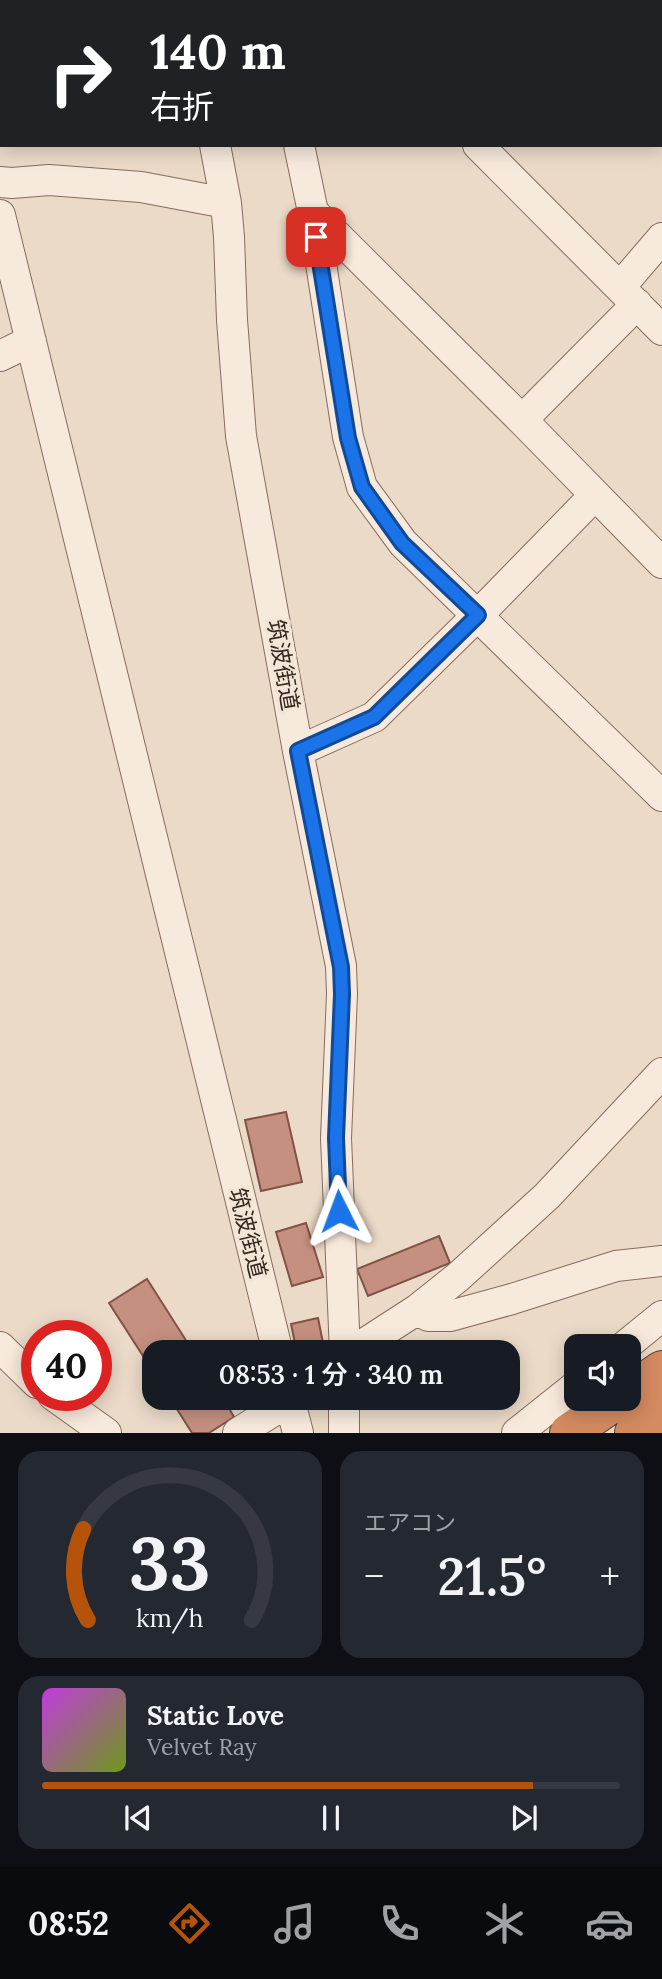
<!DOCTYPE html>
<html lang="ja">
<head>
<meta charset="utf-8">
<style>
  body { margin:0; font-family:Lora,"Noto Sans JP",serif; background:#242831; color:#f1f3f6; height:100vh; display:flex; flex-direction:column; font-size:26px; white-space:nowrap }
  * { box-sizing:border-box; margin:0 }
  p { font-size:23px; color:#9ea1a6 }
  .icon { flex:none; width:38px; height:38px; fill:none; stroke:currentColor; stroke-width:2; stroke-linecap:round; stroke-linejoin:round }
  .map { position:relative; height:1433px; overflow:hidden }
  .drawer { display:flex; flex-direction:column; gap:18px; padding:18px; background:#0d0f14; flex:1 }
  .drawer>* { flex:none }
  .top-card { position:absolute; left:0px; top:0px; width:663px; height:147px; box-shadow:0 4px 18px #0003; background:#202124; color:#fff; overflow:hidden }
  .tools { position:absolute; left:564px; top:1334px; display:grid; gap:14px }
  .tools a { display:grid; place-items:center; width:77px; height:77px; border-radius:14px; background:#171b24; box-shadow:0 4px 18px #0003; font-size:35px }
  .speed { position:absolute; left:21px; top:1320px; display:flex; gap:14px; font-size:35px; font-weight:700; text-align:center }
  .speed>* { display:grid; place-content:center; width:91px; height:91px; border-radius:50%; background:#171b24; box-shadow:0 4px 18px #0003; line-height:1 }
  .speed .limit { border:10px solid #d22; background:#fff; color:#111 }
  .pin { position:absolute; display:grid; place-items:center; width:60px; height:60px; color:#fff; margin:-30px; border-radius:14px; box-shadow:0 4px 10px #0006 }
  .me { position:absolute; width:77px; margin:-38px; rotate:357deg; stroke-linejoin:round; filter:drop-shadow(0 0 5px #0008) }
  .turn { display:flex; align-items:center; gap:24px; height:147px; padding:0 35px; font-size:32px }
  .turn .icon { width:91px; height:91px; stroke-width:2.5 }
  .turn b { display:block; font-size:49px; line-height:60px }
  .big { font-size:52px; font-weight:600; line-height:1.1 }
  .drawer .tile { flex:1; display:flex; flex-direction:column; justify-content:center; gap:10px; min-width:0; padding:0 24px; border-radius:21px; background:#242831 }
  .drawer .dial { align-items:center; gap:0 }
  .dial svg { height:182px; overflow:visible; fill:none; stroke:#363941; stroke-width:7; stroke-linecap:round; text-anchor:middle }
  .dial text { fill:#f1f3f6; stroke:none }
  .song { display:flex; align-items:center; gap:21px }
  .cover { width:84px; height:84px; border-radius:10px; background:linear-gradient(135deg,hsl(290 70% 55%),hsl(80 70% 35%)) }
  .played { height:7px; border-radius:4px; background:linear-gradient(90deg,#b45309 85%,#363941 85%) }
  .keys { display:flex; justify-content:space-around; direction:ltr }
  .heat { display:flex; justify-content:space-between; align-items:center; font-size:38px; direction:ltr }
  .drawer .tiles { flex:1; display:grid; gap:18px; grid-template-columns:1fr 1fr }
  .tile:last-child { grid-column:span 2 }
  .trip { position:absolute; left:142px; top:1340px; width:378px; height:70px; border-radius:21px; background:#171b24; box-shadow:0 4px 18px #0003; font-weight:600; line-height:70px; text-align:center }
  .tab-bar { display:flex; height:112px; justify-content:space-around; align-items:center; background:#090b0e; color:#9ea1a6 }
  .tab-bar .icon { width:49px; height:49px }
  .tab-bar .selected { color:#b45309 }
  .tab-bar b { font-size:32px; color:#f1f3f6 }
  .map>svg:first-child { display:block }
</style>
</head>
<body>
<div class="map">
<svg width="662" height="1433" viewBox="0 0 662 1433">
  <rect width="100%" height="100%" fill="#ebdac8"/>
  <!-- building -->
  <path fill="#c69081" stroke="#835246" stroke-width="2" d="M 286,1112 L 302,1182 L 261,1191 L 245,1120 Z
    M 306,1223 L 323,1277 L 292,1286 L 276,1232 Z
    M 439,1236 L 450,1263 L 368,1296 L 357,1269 Z
    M 147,1279 L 194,1353 L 154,1353 L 154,1373 L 109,1303 Z
    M 318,1318 L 325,1353 L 297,1353 L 291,1324 Z
    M 170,1398 L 223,1398 L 234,1417 L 209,1433 L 192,1433 Z"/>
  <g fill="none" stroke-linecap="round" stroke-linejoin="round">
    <defs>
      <path id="minor" d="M 189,0 L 189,2
        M 268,0 L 269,2
        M 332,0 L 333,2
        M 215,145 L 226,203 L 229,237 L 232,320 L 241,436 L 298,751 L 341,966 L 342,994 L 336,1138 L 345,1353
        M 299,145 L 313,212 L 348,437 L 362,487 L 403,543 L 662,796
        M 478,145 L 662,330
        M 0,182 L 12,183 L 49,180 L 141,187 L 226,203
        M 313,212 L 522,420 L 662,563
        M 0,215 L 278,1353
        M 620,287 L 662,238
        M 0,356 L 31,341
        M 522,420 L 637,304
        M 298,751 L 374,717 L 478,615 L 595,495
        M 418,1309 L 428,1316 L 450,1316 L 512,1299 L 616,1266 L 662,1261
        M 625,1346 L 662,1316
        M 0,1347 L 37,1383
        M 350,1353 L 418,1309 L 458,1277 L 547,1196 L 662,1073
        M 53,1395 L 106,1433
        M 289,1398 L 298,1433
        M 238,1433 L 294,1398
        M 344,1433 L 344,1398
        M 517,1433 L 576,1386"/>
      <path id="highway" d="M 628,1393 L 662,1370
        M 569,1433 L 620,1398
        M 634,1433 L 662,1412"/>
    </defs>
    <!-- minor casing -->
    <use href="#minor" stroke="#866c5e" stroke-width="32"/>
    <!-- highway casing -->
    <use href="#highway" stroke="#543b32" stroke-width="40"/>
    <!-- minor -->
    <use href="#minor" stroke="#f7e9db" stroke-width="30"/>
    <!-- highway -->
    <use href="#highway" stroke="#d38a60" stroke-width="38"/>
  </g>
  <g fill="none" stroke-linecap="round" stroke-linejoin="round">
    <defs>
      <path id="route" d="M 316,237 L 348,438 L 362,487 L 402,543 L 478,615 L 374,717 L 298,751 L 341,967 L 342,994 L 336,1138 L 339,1211"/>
    </defs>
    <!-- route casing -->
    <use href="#route" stroke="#114b97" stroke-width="18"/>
    <!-- route -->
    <use href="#route" stroke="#1a73e8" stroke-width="12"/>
  </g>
  <g text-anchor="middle" stroke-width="7" stroke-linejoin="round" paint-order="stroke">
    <!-- street labels -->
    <g font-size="23" fill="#382721" stroke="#f3e6d7">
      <text transform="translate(283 665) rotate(80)" y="8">筑波街道</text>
      <text transform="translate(248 1233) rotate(76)" y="8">筑波街道</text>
    </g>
  </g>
</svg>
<div class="tools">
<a><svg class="icon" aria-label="sound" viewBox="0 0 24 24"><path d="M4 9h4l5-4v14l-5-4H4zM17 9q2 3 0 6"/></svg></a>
</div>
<div class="speed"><div class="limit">40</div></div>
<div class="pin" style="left:316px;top:237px;background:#d93025"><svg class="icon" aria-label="arrive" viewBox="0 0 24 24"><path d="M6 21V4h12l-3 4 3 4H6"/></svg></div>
<svg class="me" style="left:339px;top:1211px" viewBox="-20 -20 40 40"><path d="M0-17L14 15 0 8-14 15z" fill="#1a73e8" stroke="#fff" stroke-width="4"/></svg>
<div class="trip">08:53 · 1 分 · 340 m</div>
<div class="top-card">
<div class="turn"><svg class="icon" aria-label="right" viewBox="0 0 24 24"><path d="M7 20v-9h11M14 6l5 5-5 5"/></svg><div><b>140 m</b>右折</div></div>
</div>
</div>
<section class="drawer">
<div class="tiles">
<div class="tile dial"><svg viewBox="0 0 100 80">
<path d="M14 69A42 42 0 1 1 86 69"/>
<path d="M14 69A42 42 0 0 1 12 29" stroke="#b45309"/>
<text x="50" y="56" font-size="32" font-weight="700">33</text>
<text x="50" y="72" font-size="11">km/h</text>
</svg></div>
<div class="tile"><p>エアコン</p>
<div class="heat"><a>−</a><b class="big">21.5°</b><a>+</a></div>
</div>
<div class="tile">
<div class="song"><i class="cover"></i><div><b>Static Love</b><p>Velvet Ray</p></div></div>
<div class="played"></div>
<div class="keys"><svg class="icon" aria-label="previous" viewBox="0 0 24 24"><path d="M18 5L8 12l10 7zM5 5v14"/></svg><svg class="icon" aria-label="pause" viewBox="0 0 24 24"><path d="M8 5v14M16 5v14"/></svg><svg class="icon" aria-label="next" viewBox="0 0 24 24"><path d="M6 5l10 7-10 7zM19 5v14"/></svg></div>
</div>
</div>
</section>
<nav class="tab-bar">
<b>08:52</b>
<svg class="icon selected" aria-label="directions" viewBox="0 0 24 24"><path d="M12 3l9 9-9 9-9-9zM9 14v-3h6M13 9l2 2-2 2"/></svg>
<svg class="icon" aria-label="music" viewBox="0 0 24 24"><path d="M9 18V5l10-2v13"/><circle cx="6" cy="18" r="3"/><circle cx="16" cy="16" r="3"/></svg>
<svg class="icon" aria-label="phone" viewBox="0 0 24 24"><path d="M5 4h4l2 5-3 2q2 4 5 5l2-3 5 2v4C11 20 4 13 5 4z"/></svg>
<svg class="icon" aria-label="climate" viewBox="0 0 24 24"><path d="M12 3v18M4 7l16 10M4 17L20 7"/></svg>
<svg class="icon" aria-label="car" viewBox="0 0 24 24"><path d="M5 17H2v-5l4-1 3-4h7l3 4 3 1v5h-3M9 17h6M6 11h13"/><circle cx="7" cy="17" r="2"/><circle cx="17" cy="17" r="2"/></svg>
</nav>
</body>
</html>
